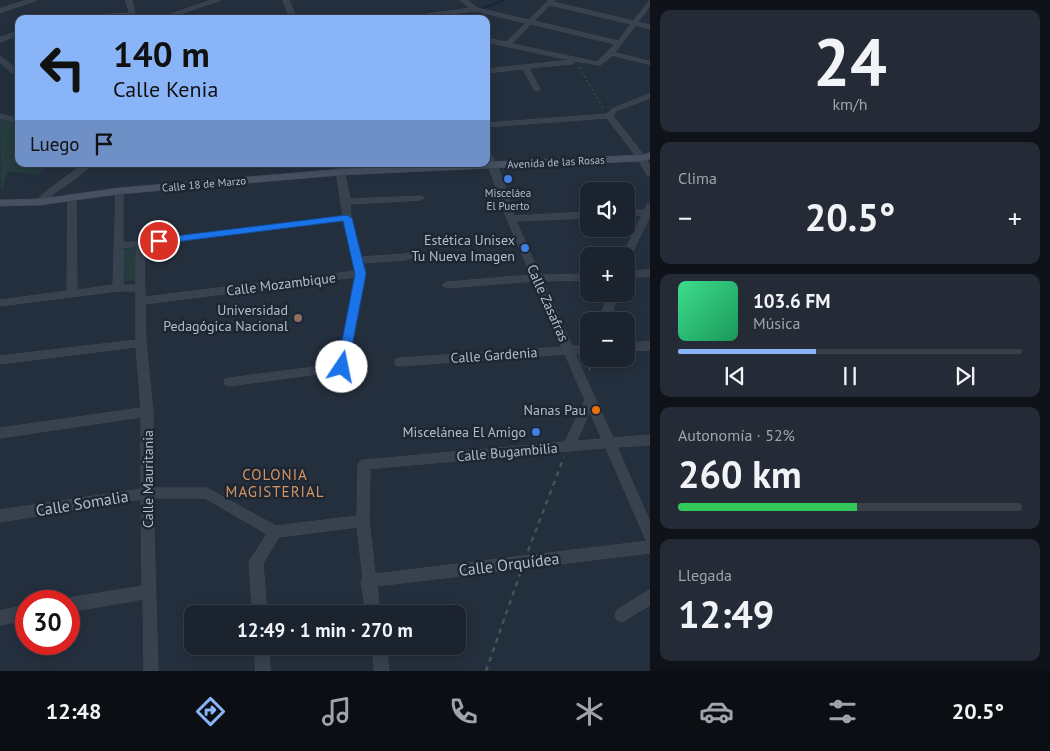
<!DOCTYPE html>
<html lang="es">
<head>
<meta charset="utf-8">
<style>
  body { margin:0; font-family:"PT Sans",sans-serif; background:#242b36; color:#f1f3f6; height:100vh; display:flex; flex-direction:column; font-size:19px; white-space:nowrap }
  * { box-sizing:border-box; margin:0 }
  p { font-size:16px; color:#a0a4aa }
  .icon { flex:none; width:28px; height:28px; fill:none; stroke:currentColor; stroke-width:2; stroke-linecap:round; stroke-linejoin:round }
  .map { position:relative; flex:1; overflow:hidden }
  .details { display:flex; flex-direction:column; gap:10px; padding:10px; background:#0f1319; width:400px }
  .details>* { flex:none }
  .banner { position:absolute; left:15px; top:15px; width:475px; height:152px; border-radius:10px; box-shadow:0 2px 12px #0003,0 0 0 1px #39404a; background:#8ab4f8; color:#111; overflow:hidden }
  .buttons { position:absolute; left:580px; top:182px; display:grid; gap:10px }
  .buttons a { display:grid; place-items:center; width:55px; height:55px; border-radius:10px; background:#1b232e; box-shadow:0 2px 12px #0003,0 0 0 1px #39404a; font-size:25px }
  .speed { position:absolute; left:15px; top:590px; display:flex; gap:10px; font-size:25px; font-weight:700; text-align:center }
  .speed>* { display:grid; place-content:center; width:65px; height:65px; border-radius:50%; background:#1b232e; box-shadow:0 2px 12px #0003,0 0 0 1px #39404a; line-height:1 }
  .speed .limit { border:8px solid #d22; background:#fff; color:#111 }
  .pin { position:absolute; display:grid; place-items:center; width:42px; height:42px; color:#fff; margin:-21px; border:2px solid #fff; border-radius:50%; box-shadow:0 1px 5px #0007 }
  .me { position:absolute; width:55px; margin:-28px; rotate:11deg; stroke-linejoin:round; filter:drop-shadow(0 0 4px #0008) }
  .turn { display:flex; align-items:center; gap:18px; height:105px; padding:0 15px; font-size:22px }
  .turn .icon { width:65px; height:65px; stroke-width:2.5 }
  .turn b { display:block; font-size:35px; line-height:42px }
  .then { display:flex; align-items:center; height:48px; padding:0 15px; background:#0003; gap:10px; font-size:19px }
  .big { font-size:38px; font-weight:600; line-height:1.1 }
  .details .widget { flex:1; display:flex; flex-direction:column; justify-content:center; gap:8px; min-width:0; padding:0 18px; border-radius:10px; background:#242b36 }
  .details .dial { align-items:center; gap:0 }
  .dial b { font-size:65px; line-height:1 }
  .song { display:flex; align-items:center; gap:15px }
  .cover { width:60px; height:60px; border-radius:8px; background:linear-gradient(135deg,hsl(150 70% 55%),hsl(150 70% 35%)) }
  .played { height:5px; border-radius:2px; background:linear-gradient(90deg,#8ab4f8 40%,#39404a 40%) }
  .keys { display:flex; justify-content:space-around; direction:ltr }
  .heat { display:flex; justify-content:space-between; align-items:center; font-size:28px; direction:ltr }
  .charge { height:8px; border-radius:4px; background:linear-gradient(90deg,#34c759 52%,#39404a 0) }
  .trip { position:absolute; left:184px; top:605px; width:282px; height:50px; border-radius:10px; background:#1b232e; box-shadow:0 2px 12px #0003,0 0 0 1px #39404a; font-weight:600; line-height:50px; text-align:center }
  .tab-bar { display:flex; height:80px; justify-content:space-around; align-items:center; background:#0b0e12; color:#a0a4aa }
  .tab-bar .icon { width:35px; height:35px }
  .tab-bar .current { color:#8ab4f8 }
  .tab-bar b { font-size:22px; color:#f1f3f6 }
  main { display:flex; flex:1; min-height:0 }
  .map>svg:first-child { display:block }
</style>
</head>
<body>
<main>
<div class="map">
<svg width="650" height="671" viewBox="0 0 650 671">
  <rect width="100%" height="100%" fill="#242f3e"/>
  <!-- green -->
  <path fill="#263c3f" d="M 0,116 L 19,122 L 19,164 L 49,164 L 37,175 L 8,171 L 1,192 Z
    M 134,247 L 137,280 L 124,281 L 122,250 Z"/>
  <g fill="none" stroke-linecap="round" stroke-linejoin="round">
    <!-- stream -->
    <path stroke="#17263c" stroke-width="2" d="M 478,19 L 483,8 L 504,0"/>
    <defs>
      <path id="lane" d="M 610,53 L 650,63"/>
      <path id="street" d="M 28,0 L 37,0 L 0,13 L 0,9 Z
        M 126,0 L 132,0 L 136,19 L 130,19 L 130,17 L 53,19 L 56,17 L 129,13 Z
        M 212,0 L 221,0 L 166,19 L 156,19 Z
        M 283,0 L 289,0 L 297,19 L 291,19 Z
        M 460,0 L 467,0 L 477,8 L 529,20 L 549,0 L 555,0 L 553,2 L 633,21 L 650,0 L 650,6 L 638,22 L 650,25 L 650,29 L 636,25 L 612,56 L 600,65 L 574,61 L 574,63 L 572,64 L 529,68 L 540,89 L 537,91 L 534,89 L 523,69 L 486,73 L 486,69 L 571,60 L 486,42 L 486,38 L 506,42 L 526,23 L 475,11 L 412,19 L 393,19 L 470,8 ZM 550,5 L 631,24 L 618,41 L 534,21 ZM 531,24 L 615,44 L 597,62 L 512,44 Z
        M 19,31 L 19,35 L 0,42 L 0,38 Z
        M 0,56 L 19,71 L 19,75 L 12,73 L 0,62 Z
        M 650,94 L 650,98 L 616,111 L 613,116 L 646,158 L 650,166 L 650,175 L 647,175 L 638,159 L 607,118 L 486,127 L 486,123 L 607,114 L 612,109 Z
        M 0,114 L 19,119 L 19,123 L 0,118 Z
        M 486,149 C 497,155 510,202 514,216 L 589,212 L 589,218 L 516,221 L 540,275 L 589,274 L 589,280 L 543,281 L 572,346 L 589,345 L 589,353 L 575,354 L 613,438 L 650,435 L 650,445 L 617,447 L 650,522 L 650,553 L 377,586 L 380,614 L 366,614 L 361,581 L 363,578 L 357,527 L 279,537 L 263,563 L 267,614 L 253,614 L 249,562 L 267,534 L 205,498 L 153,498 L 158,671 L 144,671 L 143,599 L 69,612 L 69,601 L 64,601 L 69,598 L 142,586 L 141,499 L 0,522 L 0,510 L 141,489 L 141,417 L 0,438 L 0,428 L 141,408 L 136,347 L 0,364 L 0,356 L 136,340 L 136,291 L 118,291 L 0,306 L 0,300 L 67,291 L 68,196 L 72,194 L 76,196 L 77,290 L 113,285 L 116,189 L 119,189 L 123,191 L 123,243 L 343,216 L 335,164 L 343,164 L 350,199 L 420,196 L 424,198 L 420,200 L 350,204 L 351,218 L 361,257 L 405,254 L 419,250 L 423,253 L 422,255 L 405,260 L 363,263 L 366,273 L 347,370 L 229,386 L 225,385 L 224,382 L 225,379 L 229,378 L 338,364 L 356,277 L 145,304 L 146,343 L 153,412 L 153,488 L 207,488 L 276,526 L 357,516 L 358,465 L 360,461 L 364,460 L 565,442 L 585,400 L 565,354 L 400,366 L 396,365 L 395,362 L 396,359 L 400,358 L 562,347 L 534,281 L 447,288 L 442,285 L 447,282 L 531,275 L 507,219 L 486,159 ZM 344,221 L 356,271 L 145,297 L 144,246 ZM 136,247 L 136,285 L 123,285 L 123,248 ZM 590,412 L 602,439 L 577,441 ZM 606,448 L 646,540 L 648,541 L 375,574 L 369,521 L 370,469 Z
        M 84,164 L 92,164 C 78,180 57,188 43,204 L 37,204 L 37,200 L 48,190 Z
        M 650,204 L 650,216 L 630,257 L 626,260 L 626,256 L 622,256 L 642,215 L 626,216 L 626,210 L 645,210 L 647,205 Z
        M 650,270 L 650,276 L 626,278 L 626,272 Z
        M 608,294 L 618,294 L 610,321 L 600,321 Z
        M 650,342 L 650,350 L 626,351 L 626,343 Z
        M 650,590 L 650,605 L 622,622 L 617,620 L 615,615 L 617,610 Z
        M 26,606 L 26,620 L 0,625 L 0,611 Z
        M 255,646 L 269,646 L 270,671 L 256,671 Z
        M 372,646 L 386,646 L 389,671 L 375,671 Z"/>
      <path id="secondary" d="M 650,153 L 650,159 L 642,161 L 341,175 L 119,194 L 40,205 L 0,206 L 0,200 L 40,199 L 119,188 L 341,169 L 486,164 L 486,162 L 642,155 Z"/>
    </defs>
    <!-- lane casing -->
    <use href="#lane" stroke="#414a57" stroke-width="4"/>
    <!-- street casing -->
    <use href="#street" stroke="#414a57" stroke-width="1"/>
    <!-- secondary casing -->
    <use href="#secondary" stroke="#414a57" stroke-width="1"/>
    <!-- path-far2 -->
    <path stroke="#3f5557" stroke-width="1" stroke-dasharray="2.5 2.5" stroke-linecap="butt" d="M 579,67 L 603,108"/>
    <!-- path-far1 -->
    <path stroke="#3f5557" stroke-width="2" stroke-dasharray="4 4" stroke-linecap="butt" d="M 589,370 L 594,359"/>
    <!-- path -->
    <path stroke="#3f5557" stroke-width="2.5" stroke-dasharray="5 5" stroke-linecap="butt" d="M 528,551 L 564,457
      M 486,671 L 520,574"/>
    <!-- lane -->
    <use href="#lane" stroke="#38414e" stroke-width="3"/>
    <!-- street -->
    <use href="#street" fill="#38414e" fill-rule="evenodd"/>
    <!-- secondary -->
    <use href="#secondary" fill="#465061" fill-rule="evenodd"/>
  </g>
  <!-- route -->
  <path fill="#1a73e8" stroke="#114b97" d="M 347,215 L 352,218 L 366,274 L 348,367 L 342,371 L 337,367 L 355,274 L 343,221 L 159,244 L 154,241 L 159,238 Z"/>
  <!-- markers -->
  <g fill="#3f7fe0" stroke="#1d2633" stroke-width="2">
    <circle cx="508" cy="179" r="5"/>
    <circle cx="525" cy="248" r="5"/>
    <circle cx="536" cy="432" r="5"/>
  </g>
  <circle fill="#8d6e63" stroke="#1d2633" stroke-width="2" cx="298" cy="318" r="5"/>
  <circle fill="#e8710a" stroke="#1d2633" stroke-width="2" cx="596" cy="410" r="5"/>
  <g text-anchor="middle" stroke-width="5" stroke-linejoin="round" paint-order="stroke">
    <!-- far-street labels -->
    <g font-size="11" fill="#b4bcc9" stroke="#1d2633">
      <text transform="translate(556 162) rotate(-3)" y="4">Avenida de las Rosas</text>
      <text transform="translate(204 184) rotate(-5)" y="4">Calle 18 de Marzo</text>
    </g>
    <!-- far-poi labels -->
    <g font-size="11" fill="#b4bcc9" stroke="#1d2633">
      <text x="508" y="197">Misceláea<tspan x="508" dy="13">El Puerto</tspan></text>
    </g>
    <!-- poi labels -->
    <g font-size="14" fill="#b4bcc9" stroke="#1d2633" text-anchor="end">
      <text x="515" y="245">Estética Unisex<tspan x="515" dy="16">Tu Nueva Imagen</tspan></text>
      <text x="288" y="315">Universidad<tspan x="288" dy="16">Pedagógica Nacional</tspan></text>
      <text x="586" y="415">Nanas Pau</text>
      <text x="526" y="437">Miscelánea El Amigo</text>
    </g>
    <!-- street labels -->
    <g font-size="14" fill="#b4bcc9" stroke="#1d2633">
      <text transform="translate(281 284) rotate(-7)" y="5">Calle Mozambique</text>
      <text transform="translate(548 303) rotate(66)" y="5">Calle Zasafras</text>
      <text transform="translate(494 355) rotate(-4)" y="5">Calle Gardenia</text>
      <text transform="translate(507 452) rotate(-5)" y="5">Calle Bugambilia</text>
      <text transform="translate(148 479) rotate(-90)" y="5">Calle Mauritania</text>
    </g>
    <!-- neighbourhood labels -->
    <g font-size="15" letter-spacing="1" fill="#d59563" stroke="#1d2633">
      <text x="275" y="480">COLONIA<tspan x="275" dy="17">MAGISTERIAL</tspan></text>
    </g>
    <!-- near-street labels -->
    <g font-size="16" fill="#b4bcc9" stroke="#1d2633">
      <text transform="translate(82 503) rotate(-9)" y="6">Calle Somalia</text>
      <text transform="translate(509 564) rotate(-7)" y="6">Calle Orquídea</text>
    </g>
  </g>
</svg>
<div class="buttons">
<a><svg class="icon" aria-label="sound" viewBox="0 0 24 24"><path d="M4 9h4l5-4v14l-5-4H4zM17 9q2 3 0 6"/></svg></a>
<a>+</a>
<a>−</a>
</div>
<div class="speed"><div class="limit">30</div></div>
<div class="pin" style="left:159px;top:241px;background:#d93025"><svg class="icon" aria-label="arrive" viewBox="0 0 24 24"><path d="M6 21V4h12l-3 4 3 4H6"/></svg></div>
<svg class="me" style="left:342px;top:367px" viewBox="-20 -20 40 40"><circle r="19" fill="#fff"/><path d="M0-13L10 11 0 6-10 11z" fill="#1a73e8"/></svg>
<div class="trip">12:49 · 1 min · 270 m</div>
<div class="banner">
<div class="turn"><svg class="icon" aria-label="left" viewBox="0 0 24 24"><path d="M17 20v-9H6M10 6l-5 5 5 5"/></svg><div><b>140 m</b>Calle Kenia</div></div>
<div class="then">Luego<svg class="icon" aria-label="arrive" viewBox="0 0 24 24"><path d="M6 21V4h12l-3 4 3 4H6"/></svg></div>
</div>
</div>
<section class="details">
<div class="widget dial"><b>24</b><p>km/h</p></div>
<div class="widget"><p>Clima</p>
<div class="heat"><a>−</a><b class="big">20.5°</b><a>+</a></div>
</div>
<div class="widget">
<div class="song"><i class="cover"></i><div><b>103.6 FM</b><p>Música</p></div></div>
<div class="played"></div>
<div class="keys"><svg class="icon" aria-label="previous" viewBox="0 0 24 24"><path d="M18 5L8 12l10 7zM5 5v14"/></svg><svg class="icon" aria-label="pause" viewBox="0 0 24 24"><path d="M8 5v14M16 5v14"/></svg><svg class="icon" aria-label="next" viewBox="0 0 24 24"><path d="M6 5l10 7-10 7zM19 5v14"/></svg></div>
</div>
<div class="widget"><p>Autonomía · 52%</p><b class="big">260 km</b><div class="charge"></div></div>
<div class="widget"><p>Llegada</p><b class="big">12:49</b></div>
</section>
</main>
<nav class="tab-bar">
<b>12:48</b>
<svg class="icon current" aria-label="directions" viewBox="0 0 24 24"><path d="M12 3l9 9-9 9-9-9zM9 14v-3h6M13 9l2 2-2 2"/></svg>
<svg class="icon" aria-label="music" viewBox="0 0 24 24"><path d="M9 18V5l10-2v13"/><circle cx="6" cy="18" r="3"/><circle cx="16" cy="16" r="3"/></svg>
<svg class="icon" aria-label="phone" viewBox="0 0 24 24"><path d="M5 4h4l2 5-3 2q2 4 5 5l2-3 5 2v4C11 20 4 13 5 4z"/></svg>
<svg class="icon" aria-label="climate" viewBox="0 0 24 24"><path d="M12 3v18M4 7l16 10M4 17L20 7"/></svg>
<svg class="icon" aria-label="car" viewBox="0 0 24 24"><path d="M5 17H2v-5l4-1 3-4h7l3 4 3 1v5h-3M9 17h6M6 11h13"/><circle cx="7" cy="17" r="2"/><circle cx="17" cy="17" r="2"/></svg>
<svg class="icon" aria-label="filters" viewBox="0 0 24 24"><path d="M4 7h16M4 17h16"/><circle cx="9" cy="7" r="2"/><circle cx="15" cy="17" r="2"/></svg>
<b>20.5°</b>
</nav>
</body>
</html>
